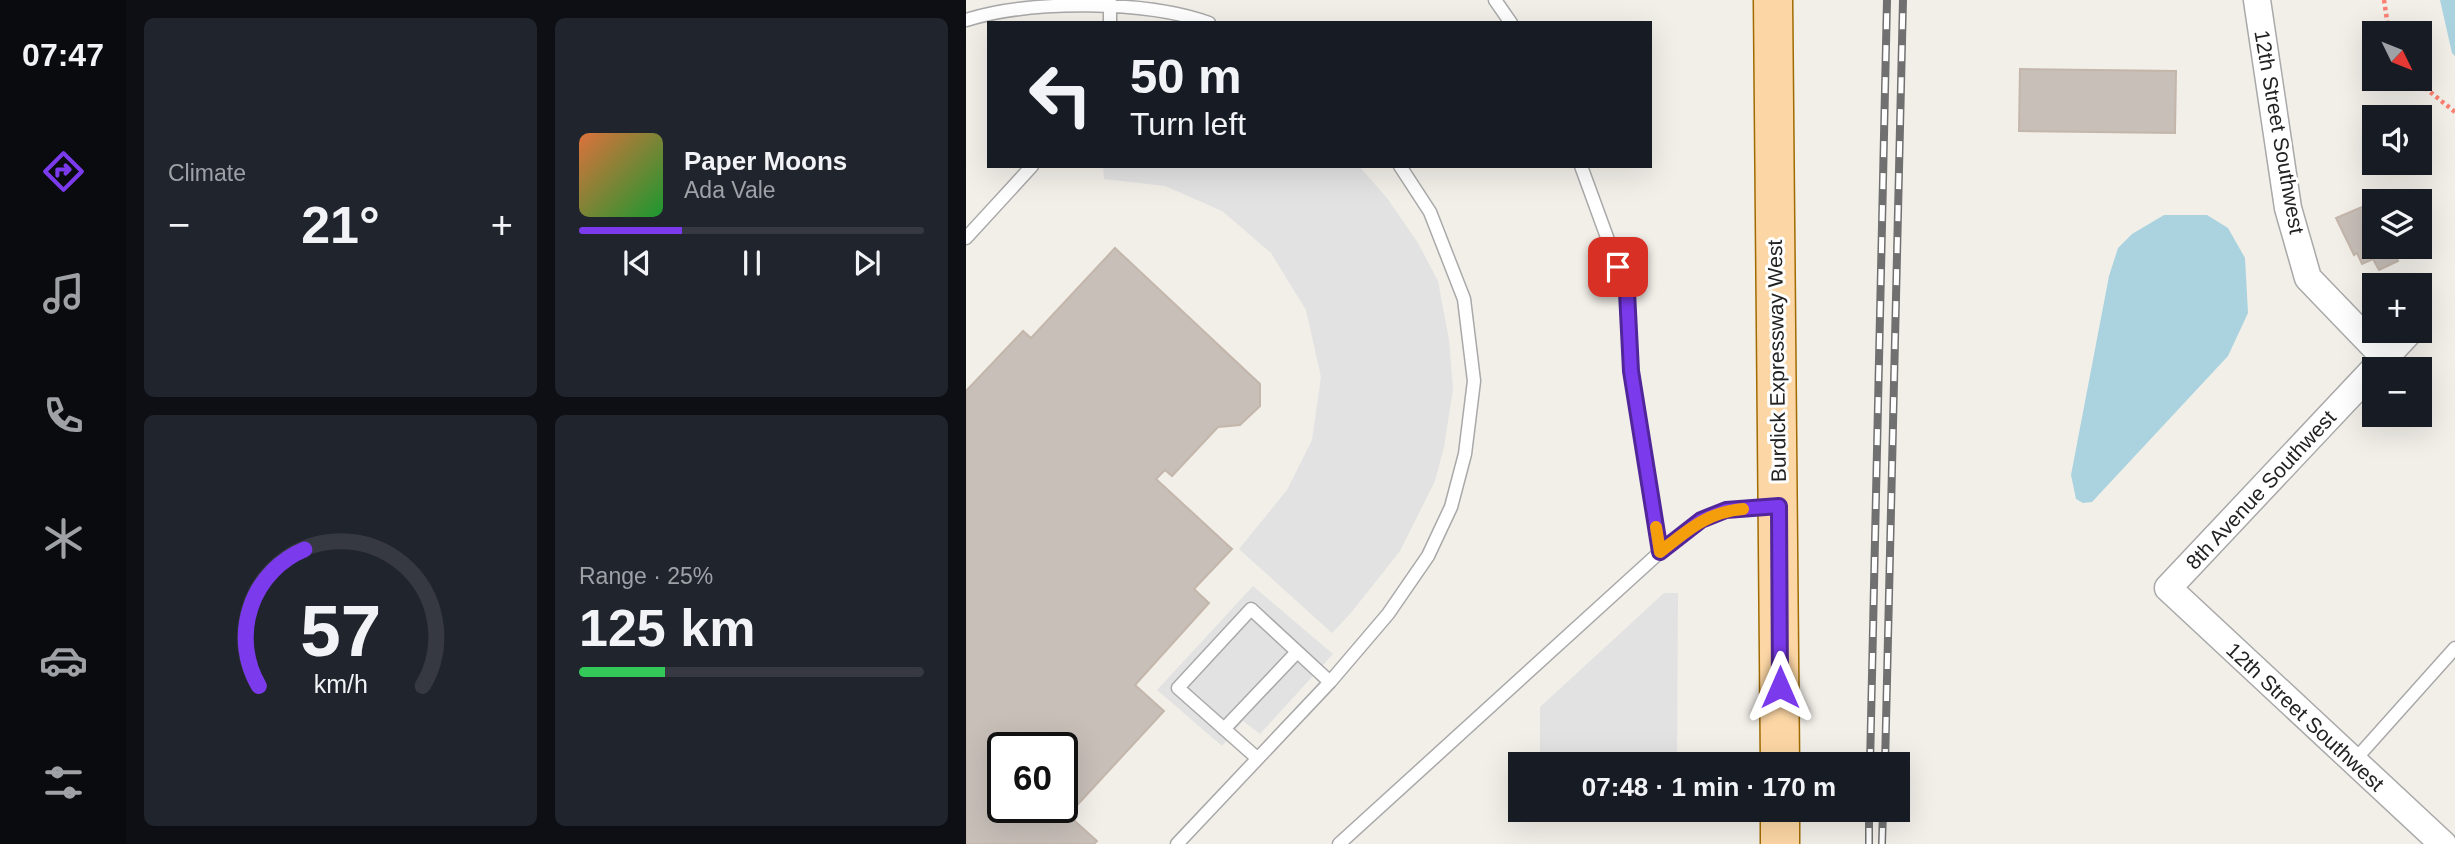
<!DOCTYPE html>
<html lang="en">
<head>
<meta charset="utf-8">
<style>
  body { margin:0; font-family:Arial,sans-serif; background:#20242c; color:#f1f3f6; height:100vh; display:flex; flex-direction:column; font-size:26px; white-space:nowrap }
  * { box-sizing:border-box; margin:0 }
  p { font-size:23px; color:#9ea1a6 }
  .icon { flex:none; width:38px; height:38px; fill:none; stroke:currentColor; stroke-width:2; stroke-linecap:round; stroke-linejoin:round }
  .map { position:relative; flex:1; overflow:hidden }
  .panel { display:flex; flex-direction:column; gap:18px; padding:18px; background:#0d0f14; width:840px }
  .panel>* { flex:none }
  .hud { position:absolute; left:21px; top:21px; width:665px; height:147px; border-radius:0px; box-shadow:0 7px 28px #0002; background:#171b24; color:#f1f3f6; overflow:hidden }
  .needle { width:46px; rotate:133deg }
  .fabs { position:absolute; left:1396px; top:21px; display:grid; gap:14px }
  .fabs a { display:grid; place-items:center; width:70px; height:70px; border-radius:0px; background:#171b24; box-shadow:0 7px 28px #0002; font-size:35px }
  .speed { position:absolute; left:21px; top:732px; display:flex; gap:14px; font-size:35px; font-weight:700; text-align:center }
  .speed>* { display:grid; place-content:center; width:91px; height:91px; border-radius:50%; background:#171b24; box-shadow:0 7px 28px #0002; line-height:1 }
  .speed .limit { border:4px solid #111; border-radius:10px; background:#fff; color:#111 }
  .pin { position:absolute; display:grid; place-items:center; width:60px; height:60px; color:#fff; margin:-30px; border-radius:14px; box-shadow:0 4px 10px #0006 }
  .me { position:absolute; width:77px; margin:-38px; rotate:0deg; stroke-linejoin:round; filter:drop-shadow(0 0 5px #0008) }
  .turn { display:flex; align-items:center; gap:24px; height:147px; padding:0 28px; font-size:32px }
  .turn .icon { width:91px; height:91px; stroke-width:2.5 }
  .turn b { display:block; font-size:49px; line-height:60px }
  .big { font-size:52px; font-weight:700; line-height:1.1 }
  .panel .widget { flex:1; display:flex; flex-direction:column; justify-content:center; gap:10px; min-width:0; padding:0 24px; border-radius:10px; background:#20242c }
  .panel .dial { align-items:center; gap:0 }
  .dial svg { height:182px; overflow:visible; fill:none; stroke:#363941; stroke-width:7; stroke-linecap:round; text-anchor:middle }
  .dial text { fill:#f1f3f6; stroke:none }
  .song { display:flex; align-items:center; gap:21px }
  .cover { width:84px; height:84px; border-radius:10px; background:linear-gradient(135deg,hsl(20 70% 55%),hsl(130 70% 35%)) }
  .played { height:7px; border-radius:4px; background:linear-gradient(90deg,#7c3aed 30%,#363941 30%) }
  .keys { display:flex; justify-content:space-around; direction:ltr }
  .heat { display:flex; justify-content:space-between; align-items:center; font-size:38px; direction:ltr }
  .charge { height:10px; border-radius:5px; background:linear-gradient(90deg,#34c759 25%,#363941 0) }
  .panel .tiles { flex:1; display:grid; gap:18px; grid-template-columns:repeat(2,1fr) }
  .trip { position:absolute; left:542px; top:752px; width:402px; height:70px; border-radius:0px; background:#171b24; box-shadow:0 7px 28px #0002; font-weight:700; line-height:70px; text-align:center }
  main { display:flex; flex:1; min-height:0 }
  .menu { display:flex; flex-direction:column; width:126px; justify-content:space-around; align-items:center; background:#090b0e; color:#9ea1a6 }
  .menu .icon { width:49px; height:49px }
  .menu .on { color:#7c3aed }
  .menu b { font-size:32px; color:#f1f3f6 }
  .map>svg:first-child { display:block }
</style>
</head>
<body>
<main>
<nav class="menu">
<b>07:47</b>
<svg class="icon on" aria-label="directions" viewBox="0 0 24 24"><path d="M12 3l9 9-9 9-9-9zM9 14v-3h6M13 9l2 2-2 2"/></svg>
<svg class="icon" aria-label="music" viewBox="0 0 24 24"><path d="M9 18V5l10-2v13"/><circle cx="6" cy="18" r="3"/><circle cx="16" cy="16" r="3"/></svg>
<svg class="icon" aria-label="phone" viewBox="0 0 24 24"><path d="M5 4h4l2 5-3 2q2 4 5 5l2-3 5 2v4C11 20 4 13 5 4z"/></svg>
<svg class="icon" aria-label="climate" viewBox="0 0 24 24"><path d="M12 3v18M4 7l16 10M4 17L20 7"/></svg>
<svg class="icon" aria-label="car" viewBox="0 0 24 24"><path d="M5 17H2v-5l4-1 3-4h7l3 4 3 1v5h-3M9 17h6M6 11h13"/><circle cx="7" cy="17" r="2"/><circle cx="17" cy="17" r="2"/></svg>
<svg class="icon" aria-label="filters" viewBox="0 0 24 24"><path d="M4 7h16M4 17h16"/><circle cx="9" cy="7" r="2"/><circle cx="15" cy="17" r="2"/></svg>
</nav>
<section class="panel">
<div class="tiles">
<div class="widget"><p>Climate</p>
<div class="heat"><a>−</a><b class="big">21°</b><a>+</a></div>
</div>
<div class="widget">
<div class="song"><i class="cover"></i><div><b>Paper Moons</b><p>Ada Vale</p></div></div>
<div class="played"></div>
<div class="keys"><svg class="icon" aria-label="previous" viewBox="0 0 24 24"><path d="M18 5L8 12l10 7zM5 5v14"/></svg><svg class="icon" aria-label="pause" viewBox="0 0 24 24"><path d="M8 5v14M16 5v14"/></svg><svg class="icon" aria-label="next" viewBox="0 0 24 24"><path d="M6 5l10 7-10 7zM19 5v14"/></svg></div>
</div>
<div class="widget dial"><svg viewBox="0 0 100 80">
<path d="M14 69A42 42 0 1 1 86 69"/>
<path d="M14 69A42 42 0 0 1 34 9" stroke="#7c3aed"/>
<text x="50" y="56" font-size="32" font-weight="700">57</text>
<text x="50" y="72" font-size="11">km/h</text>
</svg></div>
<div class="widget"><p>Range · 25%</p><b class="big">125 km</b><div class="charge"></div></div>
</div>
</section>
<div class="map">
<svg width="1489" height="844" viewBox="0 0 1489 844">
  <rect width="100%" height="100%" fill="#f2efe9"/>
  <!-- parking -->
  <path fill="#e2e2e2" d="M 137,166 L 393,166 L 421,198 L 452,243 L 472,281 L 483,340 L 487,389 L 478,447 L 469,481 L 434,551 L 384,614 L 366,633 L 273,549 L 321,490 L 346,440 L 355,377 L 340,310 L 305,253 L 256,211 L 199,186 L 138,179 Z
    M 287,586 L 367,654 L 294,734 L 277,721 L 256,746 L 191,690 Z
    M 698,593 L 712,593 L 711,765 L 574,765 L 574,707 Z"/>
  <!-- water -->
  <path fill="#aad3df" d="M 1474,0 L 1489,0 L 1489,56 L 1486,53 Z
    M 1198,215 L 1241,215 L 1262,228 L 1279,258 L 1282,313 L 1262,356 L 1126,502 L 1117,503 L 1110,499 L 1105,475 L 1143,276 L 1152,248 L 1166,234 Z"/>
  <!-- building -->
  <path fill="#c7bfb8" stroke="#c4b6ab" stroke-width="2" fill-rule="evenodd" d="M 1054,69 L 1210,71 L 1209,133 L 1053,131 Z
    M 1396,207 L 1409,234 L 1409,247 L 1426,247 L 1432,261 L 1413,270 L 1407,259 L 1396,264 L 1391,253 L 1388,255 L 1370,218 Z
    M 149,248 L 294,384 L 294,406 L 274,425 L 252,427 L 206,476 L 199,470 L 190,479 L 266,549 L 228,589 L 243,603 L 169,685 L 198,711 L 102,815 L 131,841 L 128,844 L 0,844 L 0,391 L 57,331 L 65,338 ZM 37,747 L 96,747 L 96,807 L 37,807 Z"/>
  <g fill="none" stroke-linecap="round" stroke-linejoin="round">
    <defs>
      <path id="service" d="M 529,0 L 545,23
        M 0,20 C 64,0 179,0 243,23
        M 144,23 L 144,2
        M 615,166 L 661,292 L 665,371 L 694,552
        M 0,238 L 66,166
        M 258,729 L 331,652
        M 291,758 L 212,688 L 285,609 L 364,682
        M 1387,762 L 1489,648
        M 211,844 L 364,682 L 422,614 L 462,556 L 485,507 L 499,454 L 508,381 L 498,299 L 464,212 L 434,166
        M 373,844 L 694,552 L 735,520 L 760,510 L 807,506"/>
      <path id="minor" d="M 1291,0 L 1322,208 L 1342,278 L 1419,358
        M 1444,331 L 1202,588 L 1477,844"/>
      <path id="primary" d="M 807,0 L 814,765
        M 814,810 L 814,844"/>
    </defs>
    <!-- service casing -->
    <use href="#service" stroke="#a9a9a9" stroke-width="15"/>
    <!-- minor casing -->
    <use href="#minor" stroke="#a9a9a9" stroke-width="29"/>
    <!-- primary casing -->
    <use href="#primary" stroke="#a06b00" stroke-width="41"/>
    <!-- path -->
    <path stroke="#fa8072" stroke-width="4.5" stroke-dasharray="3.5 3.5" stroke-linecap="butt" d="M 1418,0 L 1423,33
      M 1448,79 L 1489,112"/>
    <!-- service -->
    <use href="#service" stroke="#fff" stroke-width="12"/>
    <!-- minor -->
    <use href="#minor" stroke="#fff" stroke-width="26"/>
    <!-- primary -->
    <use href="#primary" stroke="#fcd6a4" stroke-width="38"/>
    <defs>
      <path id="rail" d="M 904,765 L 921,0
        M 919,765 L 937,0
        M 903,844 L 903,810
        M 916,844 L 917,810"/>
    </defs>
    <!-- rail casing -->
    <use href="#rail" stroke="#707070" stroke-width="8"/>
    <!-- rail -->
    <use href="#rail" stroke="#fff" stroke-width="5" stroke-dasharray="16" stroke-linecap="butt"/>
  </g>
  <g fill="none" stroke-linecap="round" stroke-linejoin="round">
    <defs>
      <path id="route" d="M 652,267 L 661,292 L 665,371 L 694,552 L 735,520 L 760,510 L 813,506 L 814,687"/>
    </defs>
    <!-- route casing -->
    <use href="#route" stroke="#51269a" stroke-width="18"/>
    <!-- route -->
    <use href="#route" stroke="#7c3aed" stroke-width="12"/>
    <!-- slow -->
    <path stroke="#f59e0b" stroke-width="12" d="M 690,527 L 694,552 C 722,530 741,512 777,509"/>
  </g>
  <g text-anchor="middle" stroke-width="6" stroke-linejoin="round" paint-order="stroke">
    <!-- street labels -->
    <g font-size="21" fill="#222" stroke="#fff">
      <text transform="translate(1313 132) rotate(80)" y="7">12th Street Southwest</text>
      <text transform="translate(811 361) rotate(-91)" y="7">Burdick Expressway West</text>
      <text transform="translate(1295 490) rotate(-47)" y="7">8th Avenue Southwest</text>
      <text transform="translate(1339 717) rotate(43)" y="7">12th Street Southwest</text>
    </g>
  </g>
</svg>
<div class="fabs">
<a><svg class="needle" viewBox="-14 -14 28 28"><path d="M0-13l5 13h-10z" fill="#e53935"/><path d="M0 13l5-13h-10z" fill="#9ea1a6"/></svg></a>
<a><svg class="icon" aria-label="sound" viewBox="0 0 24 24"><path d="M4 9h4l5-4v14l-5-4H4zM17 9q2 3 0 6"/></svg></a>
<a><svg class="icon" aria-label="layers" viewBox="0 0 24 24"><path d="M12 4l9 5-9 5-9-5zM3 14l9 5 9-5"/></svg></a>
<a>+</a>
<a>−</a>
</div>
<div class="speed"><div class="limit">60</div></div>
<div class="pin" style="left:652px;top:267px;background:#d93025"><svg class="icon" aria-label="arrive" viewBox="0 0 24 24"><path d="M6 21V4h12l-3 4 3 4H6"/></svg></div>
<svg class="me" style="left:814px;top:687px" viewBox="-20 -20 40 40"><path d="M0-17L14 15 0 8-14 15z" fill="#7c3aed" stroke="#fff" stroke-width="4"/></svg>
<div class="trip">07:48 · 1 min · 170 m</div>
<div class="hud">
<div class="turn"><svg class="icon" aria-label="left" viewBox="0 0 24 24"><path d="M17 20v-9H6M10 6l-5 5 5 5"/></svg><div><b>50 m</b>Turn left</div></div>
</div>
</div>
</main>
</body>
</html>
